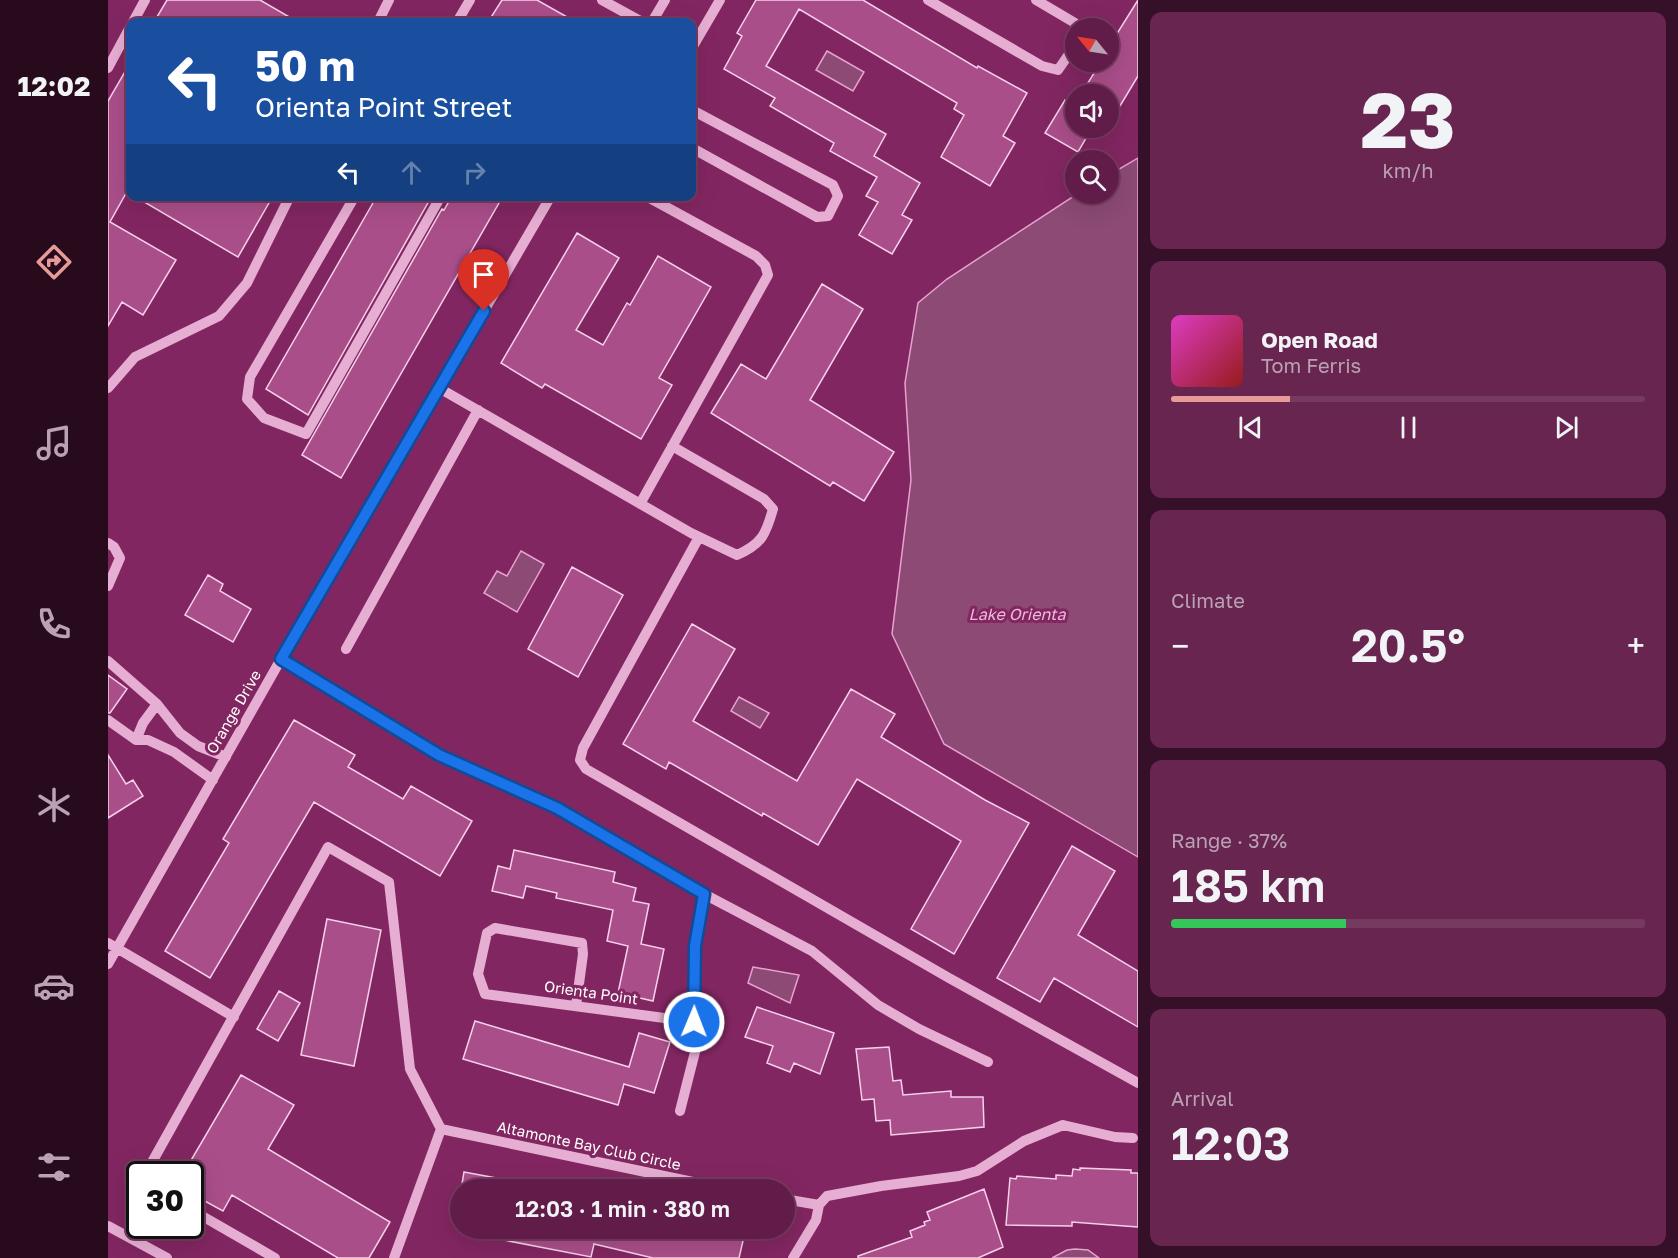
<!DOCTYPE html>
<html lang="en">
<head>
<meta charset="utf-8">
<style>
  body { margin:0; font-family:"Golos Text",sans-serif; background:#682550; color:#f1f3f6; height:100vh; display:flex; flex-direction:column; font-size:22px; white-space:nowrap }
  * { box-sizing:border-box; margin:0 }
  p { font-size:20px; color:#bba1b4 }
  .icon { flex:none; width:33px; height:33px; fill:none; stroke:currentColor; stroke-width:2; stroke-linecap:round; stroke-linejoin:round }
  .map { position:relative; flex:1; overflow:hidden }
  .drawer { display:flex; flex-direction:column; gap:12px; padding:12px; background:#360f28; width:540px }
  .drawer>* { flex:none }
  .guide { position:absolute; left:18px; top:18px; width:570px; height:183px; border-radius:12px; box-shadow:0 6px 24px #0002,0 0 0 2px #763a61; background:#1a4fa0; color:#fff; overflow:hidden }
  .needle { width:39px; rotate:300deg }
  .tools { position:absolute; left:957px; top:18px; display:grid; gap:12px }
  .tools a { display:grid; place-items:center; width:54px; height:54px; border-radius:50%; background:#621c49; box-shadow:0 6px 24px #0002,0 0 0 2px #763a61; font-size:30px }
  .speed { position:absolute; left:18px; top:1161px; display:flex; gap:12px; font-size:30px; font-weight:700; text-align:center }
  .speed>* { display:grid; place-content:center; width:78px; height:78px; border-radius:50%; background:#621c49; box-shadow:0 6px 24px #0002,0 0 0 2px #763a61; line-height:1 }
  .speed .limit { border:3px solid #111; border-radius:9px; background:#fff; color:#111 }
  .pin { position:absolute; display:grid; place-items:center; width:51px; height:51px; color:#fff; margin:-62px -26px; border-radius:50% 50% 50% 0; rotate:-45deg; box-shadow:0 0 6px #0007 }
  .pin .icon { rotate:45deg }
  .me { position:absolute; width:66px; margin:-33px; rotate:1deg; stroke-linejoin:round; filter:drop-shadow(0 0 4px #0008) }
  .turn { display:flex; align-items:center; gap:21px; height:126px; padding:0 30px; font-size:27px }
  .turn .icon { width:78px; height:78px; stroke-width:2.5 }
  .turn b { display:block; font-size:42px; line-height:51px }
  .lanes { display:flex; align-items:center; height:57px; padding:0 30px; background:#0003; justify-content:center; gap:30px; direction:ltr }
  .lanes .off { opacity:.35 }
  .big { font-size:45px; font-weight:600; line-height:1.1 }
  .drawer .card { flex:1; display:flex; flex-direction:column; justify-content:center; gap:9px; min-width:0; padding:0 21px; border-radius:12px; background:#682550 }
  .drawer .dial { align-items:center; gap:0 }
  .dial b { font-size:78px; line-height:1 }
  .song { display:flex; align-items:center; gap:18px }
  .cover { width:72px; height:72px; border-radius:9px; background:linear-gradient(135deg,hsl(310 70% 55%),hsl(0 70% 35%)) }
  .played { height:6px; border-radius:3px; background:linear-gradient(90deg,#e69b98 25%,#763a61 25%) }
  .keys { display:flex; justify-content:space-around; direction:ltr }
  .heat { display:flex; justify-content:space-between; align-items:center; font-size:33px; direction:ltr }
  .charge { height:9px; border-radius:4px; background:linear-gradient(90deg,#34c759 37%,#763a61 0) }
  .trip { position:absolute; left:342px; top:1179px; width:345px; height:60px; border-radius:30px; background:#621c49; box-shadow:0 6px 24px #0002,0 0 0 2px #763a61; font-weight:600; line-height:60px; text-align:center }
  main { display:flex; flex:1; min-height:0 }
  .tab-bar { display:flex; flex-direction:column; width:108px; justify-content:space-around; align-items:center; background:#270b1d; color:#bba1b4 }
  .tab-bar .icon { width:42px; height:42px }
  .tab-bar .active { color:#e69b98 }
  .tab-bar b { font-size:27px; color:#f1f3f6 }
  .map>svg:first-child { display:block }
</style>
</head>
<body>
<main>
<nav class="tab-bar">
<b>12:02</b>
<svg class="icon active" aria-label="directions" viewBox="0 0 24 24"><path d="M12 3l9 9-9 9-9-9zM9 14v-3h6M13 9l2 2-2 2"/></svg>
<svg class="icon" aria-label="music" viewBox="0 0 24 24"><path d="M9 18V5l10-2v13"/><circle cx="6" cy="18" r="3"/><circle cx="16" cy="16" r="3"/></svg>
<svg class="icon" aria-label="phone" viewBox="0 0 24 24"><path d="M5 4h4l2 5-3 2q2 4 5 5l2-3 5 2v4C11 20 4 13 5 4z"/></svg>
<svg class="icon" aria-label="climate" viewBox="0 0 24 24"><path d="M12 3v18M4 7l16 10M4 17L20 7"/></svg>
<svg class="icon" aria-label="car" viewBox="0 0 24 24"><path d="M5 17H2v-5l4-1 3-4h7l3 4 3 1v5h-3M9 17h6M6 11h13"/><circle cx="7" cy="17" r="2"/><circle cx="17" cy="17" r="2"/></svg>
<svg class="icon" aria-label="filters" viewBox="0 0 24 24"><path d="M4 7h16M4 17h16"/><circle cx="9" cy="7" r="2"/><circle cx="15" cy="17" r="2"/></svg>
</nav>
<div class="map">
<svg width="1030" height="1258" viewBox="0 0 1030 1258">
  <rect width="100%" height="100%" fill="#822661"/>
  <!-- water -->
  <path fill="#8c4a74" stroke="#e7a2d1" stroke-width="1.5" d="M 719,51 L 756,72 L 745,91 L 708,70 Z
    M 1030,158 L 1030,857 L 836,744 L 784,634 L 803,480 L 797,383 L 810,303 L 839,279 L 969,194 L 1000,194 L 1001,175 Z
    M 413,551 L 436,564 L 409,612 L 376,593 L 389,571 L 399,576 Z
    M 631,697 L 661,713 L 652,728 L 623,711 Z
    M 645,967 L 691,975 L 682,1003 L 640,983 Z
    M 967,1249 L 980,1250 L 991,1258 L 944,1258 L 959,1250 Z"/>
  <!-- building -->
  <path fill="#aa4e8a" stroke="#f5d1e9" stroke-width="1.5" d="M 59,0 L 152,0 L 190,22 L 46,22 Z
    M 394,0 L 429,0 L 468,22 L 380,22 Z
    M 648,0 L 755,0 L 869,68 L 870,66 L 919,93 L 895,136 L 907,143 L 882,186 L 833,157 L 856,115 L 846,109 L 849,103 L 691,9 L 658,66 L 778,134 L 766,156 L 812,183 L 794,215 L 804,220 L 784,254 L 751,235 L 770,202 L 758,196 L 769,177 L 722,151 L 726,143 L 662,106 L 667,98 L 616,69 L 634,36 L 629,33 Z
    M 1030,0 L 1030,76 L 1000,126 L 1000,94 L 973,94 L 993,62 L 1000,62 L 1000,48 Z
    M 22,63 L 22,186 L 2,222 L 68,260 L 35,315 L 14,302 L 0,326 L 0,101 Z
    M 957,100 L 968,107 L 968,128 L 984,128 L 970,152 L 937,133 Z
    M 26,196 L 165,196 L 130,257 Z
    M 269,196 L 312,196 L 321,201 L 200,415 L 158,389 Z
    M 344,196 L 395,196 L 233,478 L 194,455 L 334,209 L 336,210 Z
    M 469,233 L 511,258 L 468,330 L 495,345 L 519,303 L 522,305 L 550,256 L 603,287 L 551,378 L 564,385 L 533,439 L 437,384 L 434,388 L 393,363 Z
    M 714,284 L 755,309 L 702,400 L 786,452 L 756,501 L 725,482 L 722,486 L 603,413 L 633,364 L 658,379 Z
    M 464,567 L 515,595 L 470,677 L 420,649 Z
    M 100,575 L 115,584 L 112,591 L 143,609 L 125,642 L 77,615 Z
    M 584,624 L 627,649 L 585,721 L 689,781 L 743,689 L 787,714 L 773,737 L 877,800 L 921,823 L 846,954 L 803,929 L 853,841 L 749,779 L 710,845 L 655,813 L 654,816 L 561,762 L 558,769 L 515,744 Z
    M 0,675 L 19,689 L 2,713 L 0,713 Z
    M 186,720 L 247,755 L 240,767 L 295,799 L 303,786 L 364,821 L 332,876 L 206,802 L 102,978 L 57,951 L 121,843 L 115,839 Z
    M 0,755 L 18,784 L 25,780 L 35,796 L 0,818 Z
    M 964,846 L 1007,871 L 970,935 L 1030,971 L 1030,1027 L 946,978 L 932,1002 L 889,978 Z
    M 406,850 L 507,872 L 505,882 L 528,888 L 525,901 L 541,904 L 533,944 L 556,949 L 545,1001 L 510,993 L 520,946 L 499,941 L 505,910 L 448,898 L 449,893 L 418,886 L 415,898 L 384,891 L 390,866 L 402,869 Z
    M 219,919 L 273,930 L 246,1066 L 193,1055 Z
    M 171,991 L 192,1003 L 170,1041 L 149,1029 Z
    M 649,1007 L 726,1033 L 712,1074 L 686,1063 L 682,1072 L 659,1063 L 665,1046 L 637,1037 Z
    M 367,1021 L 521,1067 L 531,1033 L 562,1042 L 546,1093 L 516,1084 L 510,1105 L 355,1059 Z
    M 781,1047 L 785,1081 L 793,1080 L 795,1095 L 843,1091 L 843,1097 L 875,1097 L 876,1127 L 783,1135 L 782,1120 L 768,1121 L 766,1099 L 754,1100 L 748,1049 Z
    M 133,1075 L 186,1105 L 160,1149 L 282,1222 L 261,1258 L 230,1258 L 124,1195 L 115,1211 L 82,1193 L 82,1174 L 75,1174 Z
    M 972,1168 L 1023,1170 L 1023,1173 L 1030,1173 L 1030,1227 L 964,1222 L 964,1226 L 898,1225 L 902,1178 L 908,1179 L 909,1176 L 948,1179 L 948,1175 L 964,1176 L 965,1169 L 972,1170 Z
    M 356,1172 L 410,1182 L 409,1190 L 353,1190 Z
    M 876,1189 L 895,1247 L 870,1258 L 750,1258 L 750,1256 L 804,1237 L 802,1231 L 817,1225 L 816,1222 L 822,1220 L 819,1212 Z
    M 375,1228 L 638,1228 L 631,1258 L 545,1258 L 486,1244 L 483,1257 L 375,1236 Z"/>
  <g fill="none" stroke-linecap="round" stroke-linejoin="round">
    <!-- minor -->
    <path stroke="#e7aed3" stroke-width="10" d="M 494,0 L 534,22
      M 820,0 L 934,66 L 950,70 L 968,44
      M 928,0 L 967,23 L 968,41
      M 25,22 L 37,0
      M 270,22 L 281,0
      M 349,22 L 362,0
      M 544,22 L 557,0
      M 584,48 L 612,0
      M 0,68 L 22,27
      M 584,110 L 725,185 L 730,196 L 720,216 L 709,217 L 584,148
      M 247,196 L 142,377 L 139,399 L 156,418 L 198,434 L 333,196
      M 0,388 L 27,357 L 111,316 L 139,283 L 182,196
      M 331,388 L 583,533 L 629,555 C 654,544 658,534 665,509 L 656,499 L 564,446
      M 532,504 L 660,275 L 657,265 L 648,256 L 538,196
      M 591,537 L 475,748 L 472,760 L 478,769 L 841,978 L 1030,1083
      M 0,543 L 6,547 L 12,558 L 0,586
      M 238,649 L 370,410
      M 173,659 L 331,755 L 449,808 L 596,894 L 704,951 L 770,1005 L 811,1029 L 880,1062
      M 0,661 L 49,704 L 72,733 L 90,746 L 118,757
      M 0,720 L 28,740 L 40,740 L 66,752 L 105,780
      M 28,740 L 35,723 L 49,704
      M 0,943 L 126,1017
      M 0,964 L 173,659 L 443,196
      M 468,1006 L 475,954 L 474,943 L 387,928 L 379,933 L 370,974 L 377,994 L 586,1022
      M 572,1111 L 588,1048 L 586,1022 L 587,946 L 596,894
      M 333,1129 L 623,1190
      M 47,1174 L 43,1164 L 220,847 L 281,882 L 302,1069 L 333,1129 L 286,1258
      M 676,1199 L 711,1205
      M 82,1209 L 167,1258
      M 0,1226 L 59,1258
      M 685,1258 L 708,1220 L 711,1205 L 719,1196 L 773,1186 L 851,1176 L 869,1171 L 916,1141 L 955,1125 L 1007,1137 L 1025,1138"/>
  </g>
  <g fill="none" stroke-linecap="round" stroke-linejoin="round">
    <defs>
      <path id="route" d="M 376,311 L 173,659 L 331,755 L 449,808 L 596,894 L 587,946 L 586,1022"/>
    </defs>
    <!-- route casing -->
    <use href="#route" stroke="#114b97" stroke-width="15"/>
    <!-- route -->
    <use href="#route" stroke="#1a73e8" stroke-width="10"/>
  </g>
  <g text-anchor="middle" stroke-width="6" stroke-linejoin="round" paint-order="stroke">
    <!-- street labels -->
    <g font-size="15" fill="#fff" stroke="#822661">
      <text transform="translate(126 712) rotate(-60)" y="5">Orange Drive</text>
      <text transform="translate(483 993) rotate(8)" y="5">Orienta Point</text>
      <text transform="translate(481 1146) rotate(12)" y="5">Altamonte Bay Club Circle</text>
    </g>
    <!-- water labels -->
    <g font-size="16" font-style="italic" fill="#eeb9dc" stroke="#822661">
      <text x="909" y="620">Lake Orienta</text>
    </g>
  </g>
</svg>
<div class="tools">
<a><svg class="needle" viewBox="-14 -14 28 28"><path d="M0-13l5 13h-10z" fill="#e53935"/><path d="M0 13l5-13h-10z" fill="#bba1b4"/></svg></a>
<a><svg class="icon" aria-label="sound" viewBox="0 0 24 24"><path d="M4 9h4l5-4v14l-5-4H4zM17 9q2 3 0 6"/></svg></a>
<a><svg class="icon" aria-label="search" viewBox="0 0 24 24"><circle cx="10" cy="10" r="6"/><path d="M15 15l6 6"/></svg></a>
</div>
<div class="speed"><div class="limit">30</div></div>
<div class="pin" style="left:376px;top:311px;background:#d93025"><svg class="icon" aria-label="arrive" viewBox="0 0 24 24"><path d="M6 21V4h12l-3 4 3 4H6"/></svg></div>
<svg class="me" style="left:586px;top:1022px" viewBox="-20 -20 40 40"><circle r="17" fill="#1a73e8" stroke="#fff" stroke-width="3"/><path d="M0-11L8 9 0 5-8 9z" fill="#fff"/></svg>
<div class="trip">12:03 · 1 min · 380 m</div>
<div class="guide">
<div class="turn"><svg class="icon" aria-label="left" viewBox="0 0 24 24"><path d="M17 20v-9H6M10 6l-5 5 5 5"/></svg><div><b>50 m</b>Orienta Point Street</div></div>
<div class="lanes"><svg class="icon" aria-label="left" viewBox="0 0 24 24"><path d="M17 20v-9H6M10 6l-5 5 5 5"/></svg><svg class="icon off" aria-label="ahead" viewBox="0 0 24 24"><path d="M12 20V5M6 11l6-6 6 6"/></svg><svg class="icon off" aria-label="right" viewBox="0 0 24 24"><path d="M7 20v-9h11M14 6l5 5-5 5"/></svg></div>
</div>
</div>
<section class="drawer">
<div class="card dial"><b>23</b><p>km/h</p></div>
<div class="card">
<div class="song"><i class="cover"></i><div><b>Open Road</b><p>Tom Ferris</p></div></div>
<div class="played"></div>
<div class="keys"><svg class="icon" aria-label="previous" viewBox="0 0 24 24"><path d="M18 5L8 12l10 7zM5 5v14"/></svg><svg class="icon" aria-label="pause" viewBox="0 0 24 24"><path d="M8 5v14M16 5v14"/></svg><svg class="icon" aria-label="next" viewBox="0 0 24 24"><path d="M6 5l10 7-10 7zM19 5v14"/></svg></div>
</div>
<div class="card"><p>Climate</p>
<div class="heat"><a>−</a><b class="big">20.5°</b><a>+</a></div>
</div>
<div class="card"><p>Range · 37%</p><b class="big">185 km</b><div class="charge"></div></div>
<div class="card"><p>Arrival</p><b class="big">12:03</b></div>
</section>
</main>
</body>
</html>
